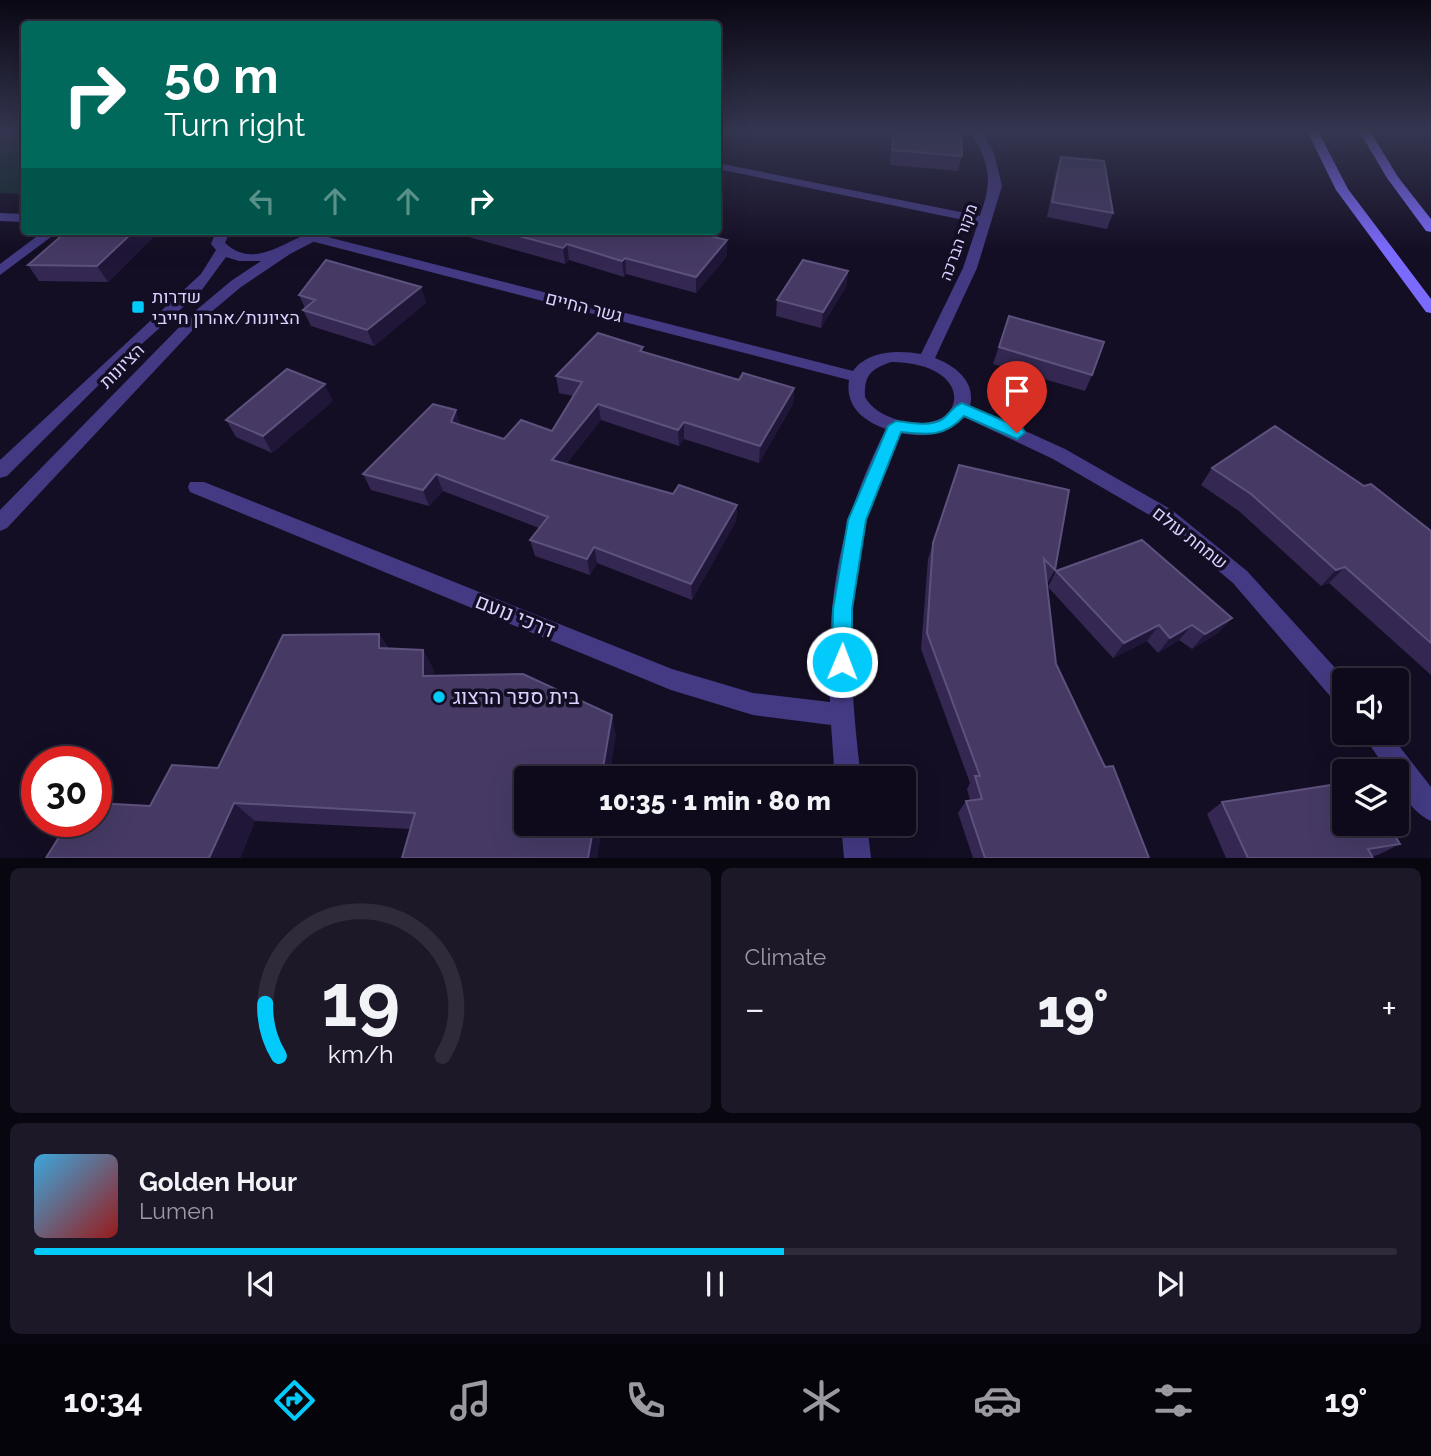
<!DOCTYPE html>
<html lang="en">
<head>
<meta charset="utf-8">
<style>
  body { margin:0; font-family:Raleway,Heebo,sans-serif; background:#1d1828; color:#f1f3f6; height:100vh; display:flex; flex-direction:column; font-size:26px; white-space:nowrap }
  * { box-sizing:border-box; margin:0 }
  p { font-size:23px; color:#9b9aa3 }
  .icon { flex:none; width:38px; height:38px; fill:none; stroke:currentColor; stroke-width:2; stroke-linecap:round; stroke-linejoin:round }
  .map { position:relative; height:858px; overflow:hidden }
  .side { display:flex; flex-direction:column; gap:10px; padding:10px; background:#08060f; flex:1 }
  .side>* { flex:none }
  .guide { position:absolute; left:21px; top:21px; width:700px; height:214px; border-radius:7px; box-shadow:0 7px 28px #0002,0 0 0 2px #2f2b3a; background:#00695c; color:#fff; overflow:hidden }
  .tools { position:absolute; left:1332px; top:668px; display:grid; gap:14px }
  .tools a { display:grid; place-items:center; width:77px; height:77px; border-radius:7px; background:#0f0a1b; box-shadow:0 7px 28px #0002,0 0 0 2px #2f2b3a; font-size:35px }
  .speed { position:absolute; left:21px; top:746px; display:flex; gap:14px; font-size:35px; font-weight:700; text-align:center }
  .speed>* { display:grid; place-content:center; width:91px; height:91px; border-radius:50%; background:#0f0a1b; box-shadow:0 7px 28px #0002,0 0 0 2px #2f2b3a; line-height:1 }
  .speed .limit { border:10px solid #d22; background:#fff; color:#111 }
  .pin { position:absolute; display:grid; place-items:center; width:60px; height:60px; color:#fff; margin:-72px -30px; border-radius:50% 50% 50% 0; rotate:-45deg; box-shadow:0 0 7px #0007 }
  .pin .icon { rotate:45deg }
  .me { position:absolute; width:77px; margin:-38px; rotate:1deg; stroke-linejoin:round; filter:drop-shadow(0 0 5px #0008) }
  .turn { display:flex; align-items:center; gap:24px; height:147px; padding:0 28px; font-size:32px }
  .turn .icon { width:91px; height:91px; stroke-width:2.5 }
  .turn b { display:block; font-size:49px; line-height:60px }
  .lanes { display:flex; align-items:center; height:66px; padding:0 28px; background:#0003; justify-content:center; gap:35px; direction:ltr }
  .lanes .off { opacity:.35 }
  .big { font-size:52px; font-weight:800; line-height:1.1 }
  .side .widget { flex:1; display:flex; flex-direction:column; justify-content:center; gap:10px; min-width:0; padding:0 24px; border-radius:10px; background:#1d1828 }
  .side .dial { align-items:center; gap:0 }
  .dial svg { height:182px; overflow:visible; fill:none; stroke:#2f2b3a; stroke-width:7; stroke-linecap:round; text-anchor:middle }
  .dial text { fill:#f1f3f6; stroke:none }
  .song { display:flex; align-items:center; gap:21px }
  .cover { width:84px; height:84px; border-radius:10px; background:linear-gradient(135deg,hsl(200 70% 55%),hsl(0 70% 35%)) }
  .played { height:7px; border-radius:4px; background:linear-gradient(90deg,#02cafb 55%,#2f2b3a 55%) }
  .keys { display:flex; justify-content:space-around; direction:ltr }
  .heat { display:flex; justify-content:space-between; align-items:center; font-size:38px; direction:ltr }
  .side .tiles { flex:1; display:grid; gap:10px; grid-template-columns:1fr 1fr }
  .widget:last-child { grid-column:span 2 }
  .trip { position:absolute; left:514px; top:766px; width:402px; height:70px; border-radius:7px; background:#0f0a1b; box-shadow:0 7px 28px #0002,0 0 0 2px #2f2b3a; font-weight:800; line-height:70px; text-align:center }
  .dock { display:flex; height:112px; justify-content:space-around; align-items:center; background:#06040b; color:#9b9aa3 }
  .dock .icon { width:49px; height:49px }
  .dock .selected { color:#02cafb }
  .dock b { font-size:32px; color:#f1f3f6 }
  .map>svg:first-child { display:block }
</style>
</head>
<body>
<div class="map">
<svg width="1431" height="858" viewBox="0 0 1431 858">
  <rect width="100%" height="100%" fill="#140e24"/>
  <!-- green -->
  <path fill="#122c2e" d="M 0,131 L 24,131 L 24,194 L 0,193 Z"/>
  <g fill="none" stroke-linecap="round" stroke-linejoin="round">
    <!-- minor -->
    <path fill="#433a83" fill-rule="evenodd" d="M 971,131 L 982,131 L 994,153 L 1002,186 L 977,268 L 935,358 C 956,366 976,382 970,406 L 1065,449 L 1172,510 L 1247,571 L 1347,681 L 1344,681 L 1344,706 L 1336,703 L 1233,583 L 1158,520 L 1053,459 L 964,417 C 948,435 924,438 901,433 C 888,460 875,488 867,518 C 843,602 851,693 861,779 L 835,779 L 831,725 L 753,715 L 671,690 L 190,492 L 188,487 L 190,482 L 204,482 L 672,669 L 753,693 L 830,702 C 827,596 838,524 886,429 C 863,421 845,406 849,380 L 307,240 L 305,237 L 312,233 L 853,371 C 868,350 899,350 921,354 L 963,268 L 978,223 L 718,169 L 718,163 L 980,216 C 993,178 990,167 971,131 ZM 891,362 C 983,363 966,442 895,419 C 883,415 871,408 865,397 C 864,375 871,369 891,362 Z
      M 0,213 L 24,214 L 24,222 L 0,221 Z
      M 44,231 L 59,231 L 0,275 L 0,264 Z
      M 1362,733 L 1389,733 L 1431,787 L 1431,821 C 1414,814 1396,789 1396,772 L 1388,772 Z
      M 841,824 L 867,824 L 871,858 L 844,858 Z"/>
    <!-- tertiary -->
    <path fill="#433a83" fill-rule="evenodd" d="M 216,231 L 230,231 L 225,243 C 259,274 292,231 324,231 L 313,242 L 290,254 L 241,287 L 204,318 L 7,528 L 0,531 L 0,510 L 194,312 L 231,281 L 261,261 L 239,261 L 226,257 L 201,291 L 125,359 L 7,476 L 0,478 L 0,460 L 201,274 L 216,250 L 211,244 Z"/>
    <!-- secondary -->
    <path fill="#7b6afe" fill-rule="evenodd" d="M 1307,131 L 1318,131 L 1348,189 L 1431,299 L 1431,313 L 1426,312 L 1336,190 Z
      M 1359,131 L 1370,131 L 1398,177 L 1431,219 L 1431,232 L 1426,231 L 1387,178 Z"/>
  </g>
  <!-- wall -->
  <path fill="#342852" d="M 885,131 L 961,131 L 962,156 L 958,171 L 890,165 L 892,143 Z
    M 1061,157 L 1113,213 L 1107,229 L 1047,217 L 1056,172 Z
    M 67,231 L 150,231 L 153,237 L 108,282 L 39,281 L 28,265 Z
    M 448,231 L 689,231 L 727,240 L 727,256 L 696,293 L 626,274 L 624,277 L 569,260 L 565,264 Z
    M 848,271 L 846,287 L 821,328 L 776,316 L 777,300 Z
    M 421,287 L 426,303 L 374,346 L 311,326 L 303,310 L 305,308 L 299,295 Z
    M 1009,316 L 1092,375 L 1085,391 L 993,364 Z
    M 644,352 L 739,380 L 794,388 L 793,404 L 759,463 L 684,439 L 679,446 L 601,420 L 566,464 L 673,494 L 737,505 L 736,521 L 692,600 L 597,563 L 590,575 L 535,556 L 530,540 L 539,528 L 443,491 L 429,506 L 371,490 L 363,474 L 461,425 L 504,439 L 552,431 L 573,396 L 559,393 L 556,376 Z
    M 333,401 L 272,453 L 236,437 L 226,420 Z
    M 959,465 L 1055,570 L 1047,584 L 1056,664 L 1149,858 L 973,858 L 958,813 L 966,801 L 970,800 L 967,789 L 970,783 L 921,649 L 928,559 Z
    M 1212,468 L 1364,486 L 1431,531 L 1431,675 L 1329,583 L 1321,586 L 1239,511 L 1201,485 Z
    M 1056,571 L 1232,618 L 1218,633 L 1192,649 L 1179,640 L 1158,653 L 1147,641 L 1113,658 L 1048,587 Z
    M 379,634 L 388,648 L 423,650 L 434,671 L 434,676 L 616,735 L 527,824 L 602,824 L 597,858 L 402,858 L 410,829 L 255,821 L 240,858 L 46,858 L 150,806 L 218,768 Z
    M 1222,802 L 1400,844 L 1378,855 L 1373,856 L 1373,858 L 1226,858 L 1207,814 Z"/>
  <!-- shaded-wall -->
  <path fill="#1f1638" d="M 134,231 L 150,231 L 153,237 L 108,282 L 97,266 Z
    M 727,240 L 727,256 L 696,293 L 696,277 Z
    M 567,244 L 569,260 L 565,264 L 563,248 Z
    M 625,258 L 626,274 L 624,277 L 622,261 Z
    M 848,271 L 846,287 L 821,328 L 823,312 Z
    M 421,287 L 426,303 L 374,346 L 367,330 Z
    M 325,384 L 333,401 L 272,453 L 263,436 Z
    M 794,388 L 793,404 L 759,463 L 760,446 Z
    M 598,404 L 601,420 L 556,476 L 552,460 Z
    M 456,410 L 461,426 L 451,422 Z
    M 684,422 L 684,439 L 679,446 L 678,430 Z
    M 436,474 L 443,491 L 429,506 L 423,490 Z
    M 737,505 L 736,521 L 692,600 L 691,584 Z
    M 594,547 L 597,563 L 590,575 L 587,559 Z
    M 1345,567 L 1329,583 L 1321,586 L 1336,570 Z
    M 1232,618 L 1218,633 L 1192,649 L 1205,634 Z
    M 1159,625 L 1147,641 L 1113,658 L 1124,643 Z
    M 1192,625 L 1179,640 L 1158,653 L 1170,638 Z
    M 379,634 L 392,656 L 379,648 Z
    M 423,650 L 434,671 L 434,697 L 423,676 Z
    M 612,715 L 616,735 L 609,779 L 601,779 Z
    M 234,803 L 255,821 L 240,858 L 209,858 Z
    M 594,824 L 602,824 L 597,858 L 588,858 Z"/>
  <!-- building -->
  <path fill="#463a65" stroke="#5d527d" stroke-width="2" d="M 894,131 L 961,131 L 962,156 L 892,150 Z
    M 1061,157 L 1104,161 L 1113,213 L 1052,202 Z
    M 67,231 L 134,231 L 97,266 L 28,265 Z
    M 501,231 L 689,231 L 727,240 L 696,277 L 625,258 L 622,261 L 567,244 L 563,248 Z
    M 326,260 L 421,287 L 367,330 L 303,310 L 315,300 L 299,295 Z
    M 803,260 L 848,271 L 823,312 L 777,300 Z
    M 1009,316 L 1104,342 L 1092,375 L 999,347 Z
    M 598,333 L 643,347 L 640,351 L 739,380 L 743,373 L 794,388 L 760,446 L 684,422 L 678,430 L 598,404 L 552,460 L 673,494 L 679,485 L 737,505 L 691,584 L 594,547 L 587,559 L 530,540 L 548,517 L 436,474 L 423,490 L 363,474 L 433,404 L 456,410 L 451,422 L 504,439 L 521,420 L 552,431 L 582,382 L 556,376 Z
    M 287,369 L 325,384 L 263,436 L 226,420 Z
    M 1275,426 L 1364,486 L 1371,484 L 1431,531 L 1431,643 L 1345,567 L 1336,570 L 1251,494 L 1212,468 Z
    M 959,465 L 1069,490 L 1055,570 L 1044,559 L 1056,664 L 1105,767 L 1113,766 L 1149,858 L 985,858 L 966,801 L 982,799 L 975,776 L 980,776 L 927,633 L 933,543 Z
    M 1142,540 L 1232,618 L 1205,634 L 1192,625 L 1170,638 L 1159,625 L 1124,643 L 1056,571 Z
    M 379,634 L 379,648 L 423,650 L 423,676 L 523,674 L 612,715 L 601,779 L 527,779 L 527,824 L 594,824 L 588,858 L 402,858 L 415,813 L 234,803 L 209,858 L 46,858 L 69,821 L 96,821 L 96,803 L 150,806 L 172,765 L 218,768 L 283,635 Z
    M 1344,783 L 1344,824 L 1388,824 L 1400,844 L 1368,849 L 1373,858 L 1248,858 L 1222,802 Z"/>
  <!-- sky -->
  <linearGradient id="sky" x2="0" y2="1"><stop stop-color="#0b0814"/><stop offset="0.52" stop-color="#343650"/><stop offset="1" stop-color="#343650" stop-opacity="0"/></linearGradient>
  <rect width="1431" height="251" fill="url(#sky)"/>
  <!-- route -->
  <path fill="#02cafb" stroke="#0183a3" stroke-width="2" d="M 962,403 L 1023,429 L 1025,433 L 1017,439 L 964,416 C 945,437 928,435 901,432 L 866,520 L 852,609 L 852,662 L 849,669 L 842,672 L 835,669 L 832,662 L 833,609 L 848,520 L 888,426 L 896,421 C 910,422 928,427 941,420 C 949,416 952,406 962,403 Z"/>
  <!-- markers -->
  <g fill="#02cafb" stroke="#140e24" stroke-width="2.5">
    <rect x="131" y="300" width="14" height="14" rx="3.5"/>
    <circle cx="439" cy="697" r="7"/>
  </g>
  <g text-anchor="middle" stroke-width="7" stroke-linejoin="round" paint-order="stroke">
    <!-- far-street labels -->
    <g font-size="16" fill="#dbd2ff" stroke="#140e24">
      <text transform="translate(958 242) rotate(-70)" y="6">מקור הברכה</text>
    </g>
    <!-- poi labels -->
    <g font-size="18" fill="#dbd2ff" stroke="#140e24" text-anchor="start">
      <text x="152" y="303">שדרות<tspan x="152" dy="21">הציונות/אהרון חייבי</tspan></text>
    </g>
    <!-- street labels -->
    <g font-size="18" fill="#dbd2ff" stroke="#140e24">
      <text transform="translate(584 307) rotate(14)" y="6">גשר החיים</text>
      <text transform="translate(122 366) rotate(-45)" y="6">הציונות</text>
      <text transform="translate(1190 538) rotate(38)" y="6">שמחת עולם</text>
    </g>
    <!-- near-street labels -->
    <g font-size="21" fill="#dbd2ff" stroke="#140e24">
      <text transform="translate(515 616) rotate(22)" y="7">דרכי נועם</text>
    </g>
    <!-- near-poi labels -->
    <g font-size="21" fill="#dbd2ff" stroke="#140e24" text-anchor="start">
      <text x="453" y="704">בית ספר הרצוג</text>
    </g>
  </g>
</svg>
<div class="tools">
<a><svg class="icon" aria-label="sound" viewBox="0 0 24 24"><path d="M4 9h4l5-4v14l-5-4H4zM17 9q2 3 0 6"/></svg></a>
<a><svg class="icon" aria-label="layers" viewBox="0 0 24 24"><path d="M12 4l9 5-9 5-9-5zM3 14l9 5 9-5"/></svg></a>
</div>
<div class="speed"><div class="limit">30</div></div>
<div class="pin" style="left:1017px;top:433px;background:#d93025"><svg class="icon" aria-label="arrive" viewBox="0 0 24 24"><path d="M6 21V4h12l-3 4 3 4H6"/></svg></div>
<svg class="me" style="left:842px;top:662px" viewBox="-20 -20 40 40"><circle r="17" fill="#02cafb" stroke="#fff" stroke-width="3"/><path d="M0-11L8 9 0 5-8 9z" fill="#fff"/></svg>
<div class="trip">10:35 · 1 min · 80 m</div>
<div class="guide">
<div class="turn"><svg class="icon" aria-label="right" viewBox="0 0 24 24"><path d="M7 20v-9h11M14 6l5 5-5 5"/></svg><div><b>50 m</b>Turn right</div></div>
<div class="lanes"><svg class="icon off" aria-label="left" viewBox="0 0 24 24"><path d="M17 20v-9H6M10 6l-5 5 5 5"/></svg><svg class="icon off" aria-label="ahead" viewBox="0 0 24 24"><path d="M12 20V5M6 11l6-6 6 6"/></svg><svg class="icon off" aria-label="ahead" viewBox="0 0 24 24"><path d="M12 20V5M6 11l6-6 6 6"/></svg><svg class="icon" aria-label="right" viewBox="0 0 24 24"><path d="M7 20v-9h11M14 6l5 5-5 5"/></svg></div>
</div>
</div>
<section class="side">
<div class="tiles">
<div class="widget dial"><svg viewBox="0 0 100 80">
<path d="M14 69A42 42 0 1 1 86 69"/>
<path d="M14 69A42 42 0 0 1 8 46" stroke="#02cafb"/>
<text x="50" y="56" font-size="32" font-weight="700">19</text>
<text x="50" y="72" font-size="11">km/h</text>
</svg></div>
<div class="widget"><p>Climate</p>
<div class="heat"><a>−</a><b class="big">19°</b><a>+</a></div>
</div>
<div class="widget">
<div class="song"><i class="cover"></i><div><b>Golden Hour</b><p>Lumen</p></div></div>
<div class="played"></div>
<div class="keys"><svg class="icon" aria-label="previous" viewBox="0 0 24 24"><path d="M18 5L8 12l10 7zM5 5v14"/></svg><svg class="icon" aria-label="pause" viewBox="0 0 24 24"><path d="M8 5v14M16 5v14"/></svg><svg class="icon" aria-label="next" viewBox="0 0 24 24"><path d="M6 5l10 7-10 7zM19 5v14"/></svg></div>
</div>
</div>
</section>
<nav class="dock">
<b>10:34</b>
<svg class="icon selected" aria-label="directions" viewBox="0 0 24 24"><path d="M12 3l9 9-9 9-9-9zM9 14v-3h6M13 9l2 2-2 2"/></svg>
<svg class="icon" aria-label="music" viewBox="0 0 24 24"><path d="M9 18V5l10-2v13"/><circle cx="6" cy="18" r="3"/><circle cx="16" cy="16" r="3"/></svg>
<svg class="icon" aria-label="phone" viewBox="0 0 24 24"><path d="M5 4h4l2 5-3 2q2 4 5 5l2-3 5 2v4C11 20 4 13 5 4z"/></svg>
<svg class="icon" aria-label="climate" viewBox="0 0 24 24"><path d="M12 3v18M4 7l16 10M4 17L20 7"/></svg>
<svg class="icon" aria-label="car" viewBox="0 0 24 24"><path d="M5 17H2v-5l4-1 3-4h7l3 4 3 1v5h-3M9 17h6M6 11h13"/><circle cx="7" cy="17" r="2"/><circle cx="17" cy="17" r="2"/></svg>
<svg class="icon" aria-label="filters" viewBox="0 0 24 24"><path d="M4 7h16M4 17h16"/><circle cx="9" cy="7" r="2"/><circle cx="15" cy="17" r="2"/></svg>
<b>19°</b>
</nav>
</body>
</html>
